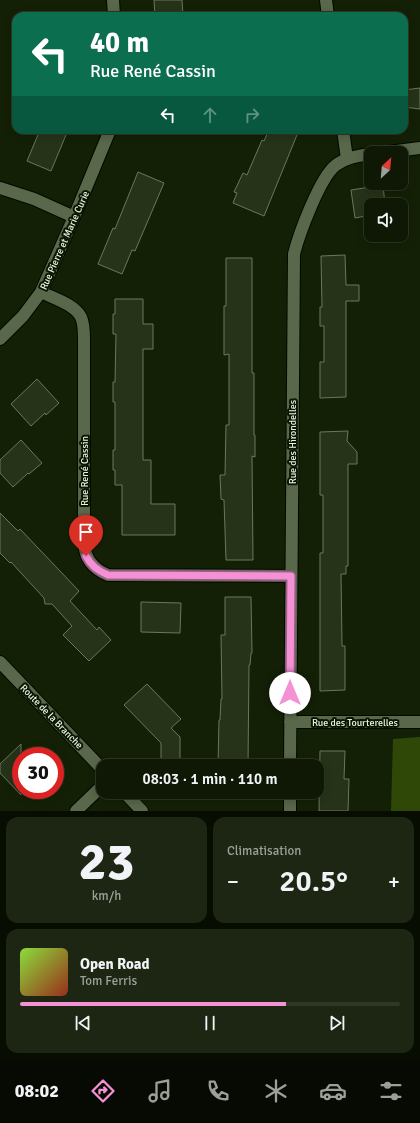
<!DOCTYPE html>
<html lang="fr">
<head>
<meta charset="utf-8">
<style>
  body { margin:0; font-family:Signika,sans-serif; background:#1d2513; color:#f1f3f6; height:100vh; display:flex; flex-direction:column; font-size:15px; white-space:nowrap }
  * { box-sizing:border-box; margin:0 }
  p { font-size:13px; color:#9ba09a }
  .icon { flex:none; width:22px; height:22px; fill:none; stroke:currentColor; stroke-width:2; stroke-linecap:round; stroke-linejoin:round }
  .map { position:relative; height:811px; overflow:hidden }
  .drawer { display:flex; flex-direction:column; gap:6px; padding:6px; background:#080d02; flex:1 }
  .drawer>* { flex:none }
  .top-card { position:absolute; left:12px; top:12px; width:396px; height:122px; border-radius:12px; box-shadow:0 2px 10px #0003,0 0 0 1px #2f3726; background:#0b6e4f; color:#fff; overflow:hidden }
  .needle { width:26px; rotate:26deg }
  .tools { position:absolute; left:364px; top:146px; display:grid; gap:8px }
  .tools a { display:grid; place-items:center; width:44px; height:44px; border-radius:8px; background:#0f1804; box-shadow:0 2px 10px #0003,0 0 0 1px #2f3726; font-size:20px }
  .speed { position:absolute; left:12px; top:747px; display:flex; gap:8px; font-size:20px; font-weight:700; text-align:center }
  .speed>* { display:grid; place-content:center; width:52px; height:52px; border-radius:50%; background:#0f1804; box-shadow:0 2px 10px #0003,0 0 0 1px #2f3726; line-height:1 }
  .speed .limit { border:6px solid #d22; background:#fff; color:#111 }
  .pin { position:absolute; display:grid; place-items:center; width:34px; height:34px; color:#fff; margin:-41px -17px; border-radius:50% 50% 50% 0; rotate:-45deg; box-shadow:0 0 4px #0007 }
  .pin .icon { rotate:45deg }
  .me { position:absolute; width:44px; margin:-22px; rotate:0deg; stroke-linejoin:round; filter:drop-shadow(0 0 3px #0008) }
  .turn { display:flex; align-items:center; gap:14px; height:84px; padding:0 12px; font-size:18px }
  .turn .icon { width:52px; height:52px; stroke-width:2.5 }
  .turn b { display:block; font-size:28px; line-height:34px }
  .lanes { display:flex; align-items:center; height:38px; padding:0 12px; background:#0003; justify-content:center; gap:20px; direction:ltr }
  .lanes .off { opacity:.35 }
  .big { font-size:30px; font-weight:600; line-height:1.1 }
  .drawer .widget { flex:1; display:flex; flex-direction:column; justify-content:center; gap:6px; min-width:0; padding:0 14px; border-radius:12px; background:#1d2513 }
  .drawer .dial { align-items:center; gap:0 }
  .dial b { font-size:52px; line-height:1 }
  .song { display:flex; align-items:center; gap:12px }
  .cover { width:48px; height:48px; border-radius:6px; background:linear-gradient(135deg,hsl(90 70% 55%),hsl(10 70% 35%)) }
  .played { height:4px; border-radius:2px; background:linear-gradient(90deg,#f491d4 70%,#2f3726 70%) }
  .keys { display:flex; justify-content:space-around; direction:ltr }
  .heat { display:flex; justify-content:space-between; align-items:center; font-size:22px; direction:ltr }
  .drawer .tiles { flex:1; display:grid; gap:6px; grid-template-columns:1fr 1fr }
  .widget:last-child { grid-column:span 2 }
  .trip { position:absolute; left:96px; top:759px; width:228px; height:40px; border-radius:12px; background:#0f1804; box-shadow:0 2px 10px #0003,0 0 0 1px #2f3726; font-weight:600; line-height:40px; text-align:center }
  .tabs { display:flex; height:64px; justify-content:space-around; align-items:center; background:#060a02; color:#9ba09a }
  .tabs .icon { width:28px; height:28px }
  .tabs .current { color:#f491d4 }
  .tabs b { font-size:18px; color:#f1f3f6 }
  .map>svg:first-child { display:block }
</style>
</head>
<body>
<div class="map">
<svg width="420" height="811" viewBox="0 0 420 811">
  <rect width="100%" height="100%" fill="#142006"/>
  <!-- green -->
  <path fill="#2f4808" d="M 420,737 L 420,811 L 391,811 L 393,739 Z"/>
  <!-- building -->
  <path fill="#263319" stroke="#69785a" d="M 154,0 L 182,0 L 183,16 L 155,16 Z
    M 420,88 L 420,109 L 404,107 L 404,90 Z
    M 40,130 L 68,130 L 51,171 L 27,161 Z
    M 269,130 L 299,130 L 264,216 L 233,203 L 237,193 L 234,192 L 243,173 L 247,175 L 262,140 L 264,141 Z
    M 138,172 L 164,183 L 135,251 L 132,250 L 122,274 L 98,264 L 113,228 L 115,229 Z
    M 383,185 L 385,205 L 371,205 L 371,215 L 355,218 L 351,190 Z
    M 345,255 L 346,285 L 359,285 L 359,301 L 346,301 L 346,397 L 320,398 L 320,362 L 324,362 L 324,326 L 320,326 L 320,307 L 322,307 L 321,256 Z
    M 226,258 L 252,258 L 252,373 L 254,373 L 254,435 L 255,435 L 255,457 L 252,456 L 253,560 L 226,560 L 224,500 L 221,499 L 220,475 L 225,475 L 226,425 L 229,425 L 229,354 L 224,355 L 224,306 L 226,306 Z
    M 115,299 L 143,299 L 143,324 L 153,324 L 153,349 L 143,349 L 143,460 L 151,460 L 151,504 L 175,504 L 175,535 L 122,535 L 122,485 L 115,485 L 115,470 L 113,470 L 113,450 L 115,450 L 115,402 L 113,402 L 113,382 L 115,382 L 116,334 L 113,334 L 113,314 L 115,314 Z
    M 37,379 L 59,403 L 46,415 L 45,413 L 31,426 L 11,404 Z
    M 348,431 L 347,441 L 357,452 L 357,464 L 348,464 L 348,566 L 346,566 L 346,574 L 341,574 L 342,646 L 345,646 L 345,690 L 320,691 L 320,553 L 323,553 L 323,495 L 320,495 L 320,432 Z
    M 21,440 L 42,463 L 29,474 L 28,473 L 13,487 L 0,473 L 0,460 Z
    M 0,513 L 18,531 L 20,529 L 79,591 L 70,601 L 97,630 L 99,627 L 111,640 L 89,661 L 63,635 L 72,626 L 52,604 L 45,604 L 44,598 L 11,562 L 10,563 L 0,553 Z
    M 225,597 L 251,597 L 252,653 L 251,653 L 250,665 L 249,665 L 248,766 L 218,766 L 219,720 L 220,720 L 221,699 L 222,699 L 221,635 L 225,635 Z
    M 141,602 L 181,603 L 180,633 L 141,632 Z
    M 147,684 L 181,719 L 171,728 L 180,737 L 180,766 L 161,766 L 161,743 L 124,705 Z
    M 21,744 L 21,795 L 0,773 L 0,764 Z
    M 320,751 L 345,751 L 344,779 L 349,779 L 348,811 L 319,811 Z"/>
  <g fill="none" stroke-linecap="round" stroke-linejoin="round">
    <defs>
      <path id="minor" d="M 113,0 L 114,16
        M 326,0 L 328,16
        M 343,130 L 347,159
        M 381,153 L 420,148
        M 0,188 L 34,199 L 74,217
        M 41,292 C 53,298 74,304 81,317 C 84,324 84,332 84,339 L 84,543 C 85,559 93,569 108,575 L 291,576
        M 0,339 L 23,316 L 41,292 L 74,217 L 110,130
        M 0,662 L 103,770
        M 290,722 L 420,722
        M 290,766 L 294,254 C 299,234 320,177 336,165 C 346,157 359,156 371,154
        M 124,792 L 142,811
        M 76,811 L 103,785
        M 290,811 L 290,792"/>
    </defs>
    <!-- minor casing -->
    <use href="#minor" stroke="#020900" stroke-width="14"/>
    <!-- minor -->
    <use href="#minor" stroke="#59674b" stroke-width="12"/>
  </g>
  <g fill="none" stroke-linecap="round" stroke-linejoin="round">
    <defs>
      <path id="route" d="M 86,556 C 91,566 98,571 108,575 L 291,576 L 290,693"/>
    </defs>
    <!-- route casing -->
    <use href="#route" stroke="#9f5e8a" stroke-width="10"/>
    <!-- route -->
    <use href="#route" stroke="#f491d4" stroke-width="7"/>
  </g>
  <g text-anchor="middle" stroke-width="4" stroke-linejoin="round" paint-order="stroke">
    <!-- street labels -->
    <g font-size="10" fill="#eaf3e3" stroke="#0b1600">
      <text transform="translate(64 240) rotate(-66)" y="4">Rue Pierre et Marie Curie</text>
      <text transform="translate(292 442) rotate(-90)" y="4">Rue des Hirondelles</text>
      <text transform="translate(84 471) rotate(-90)" y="4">Rue René Cassin</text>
      <text transform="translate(52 716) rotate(46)" y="4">Route de la Branche</text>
      <text x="355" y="726">Rue des Tourterelles</text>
    </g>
  </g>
</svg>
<div class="tools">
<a><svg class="needle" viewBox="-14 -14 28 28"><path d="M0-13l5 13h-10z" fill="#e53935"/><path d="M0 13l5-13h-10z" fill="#9ba09a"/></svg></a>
<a><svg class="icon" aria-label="sound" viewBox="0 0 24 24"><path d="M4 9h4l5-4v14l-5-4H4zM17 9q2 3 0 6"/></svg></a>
</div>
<div class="speed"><div class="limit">30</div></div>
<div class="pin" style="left:86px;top:556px;background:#d93025"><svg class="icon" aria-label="arrive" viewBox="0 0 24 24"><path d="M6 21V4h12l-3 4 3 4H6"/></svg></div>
<svg class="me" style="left:290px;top:693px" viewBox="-20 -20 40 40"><circle r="19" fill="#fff"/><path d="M0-13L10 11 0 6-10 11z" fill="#f491d4"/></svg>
<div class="trip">08:03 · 1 min · 110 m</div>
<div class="top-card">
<div class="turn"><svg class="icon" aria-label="left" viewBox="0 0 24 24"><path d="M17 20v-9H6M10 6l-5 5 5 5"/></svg><div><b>40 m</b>Rue René Cassin</div></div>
<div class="lanes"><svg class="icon" aria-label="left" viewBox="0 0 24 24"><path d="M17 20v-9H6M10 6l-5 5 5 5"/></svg><svg class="icon off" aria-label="ahead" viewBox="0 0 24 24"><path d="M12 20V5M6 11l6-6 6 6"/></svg><svg class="icon off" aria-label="right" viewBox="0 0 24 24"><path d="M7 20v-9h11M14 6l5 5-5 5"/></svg></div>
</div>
</div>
<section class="drawer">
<div class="tiles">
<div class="widget dial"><b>23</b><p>km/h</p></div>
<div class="widget"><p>Climatisation</p>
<div class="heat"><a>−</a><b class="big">20.5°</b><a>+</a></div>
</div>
<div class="widget">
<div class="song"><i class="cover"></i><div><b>Open Road</b><p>Tom Ferris</p></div></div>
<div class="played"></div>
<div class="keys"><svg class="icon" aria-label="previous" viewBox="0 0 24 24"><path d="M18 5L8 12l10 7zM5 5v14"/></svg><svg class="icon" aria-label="pause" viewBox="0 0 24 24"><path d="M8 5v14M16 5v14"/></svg><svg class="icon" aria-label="next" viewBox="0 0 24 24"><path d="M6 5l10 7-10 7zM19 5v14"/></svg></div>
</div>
</div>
</section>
<nav class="tabs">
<b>08:02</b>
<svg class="icon current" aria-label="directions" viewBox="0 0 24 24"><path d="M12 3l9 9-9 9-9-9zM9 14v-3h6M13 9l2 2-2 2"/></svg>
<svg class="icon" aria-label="music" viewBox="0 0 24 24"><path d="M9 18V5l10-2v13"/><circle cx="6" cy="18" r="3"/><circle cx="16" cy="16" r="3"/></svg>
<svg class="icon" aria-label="phone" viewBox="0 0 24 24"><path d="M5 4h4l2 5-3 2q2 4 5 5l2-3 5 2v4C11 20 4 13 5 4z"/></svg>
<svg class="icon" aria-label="climate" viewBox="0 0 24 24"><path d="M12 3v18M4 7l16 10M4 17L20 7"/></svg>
<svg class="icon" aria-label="car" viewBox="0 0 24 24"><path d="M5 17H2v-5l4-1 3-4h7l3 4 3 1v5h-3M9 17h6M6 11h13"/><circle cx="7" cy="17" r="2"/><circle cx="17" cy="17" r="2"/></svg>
<svg class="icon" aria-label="filters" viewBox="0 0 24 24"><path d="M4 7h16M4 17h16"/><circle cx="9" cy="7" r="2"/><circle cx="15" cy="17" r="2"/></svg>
</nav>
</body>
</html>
